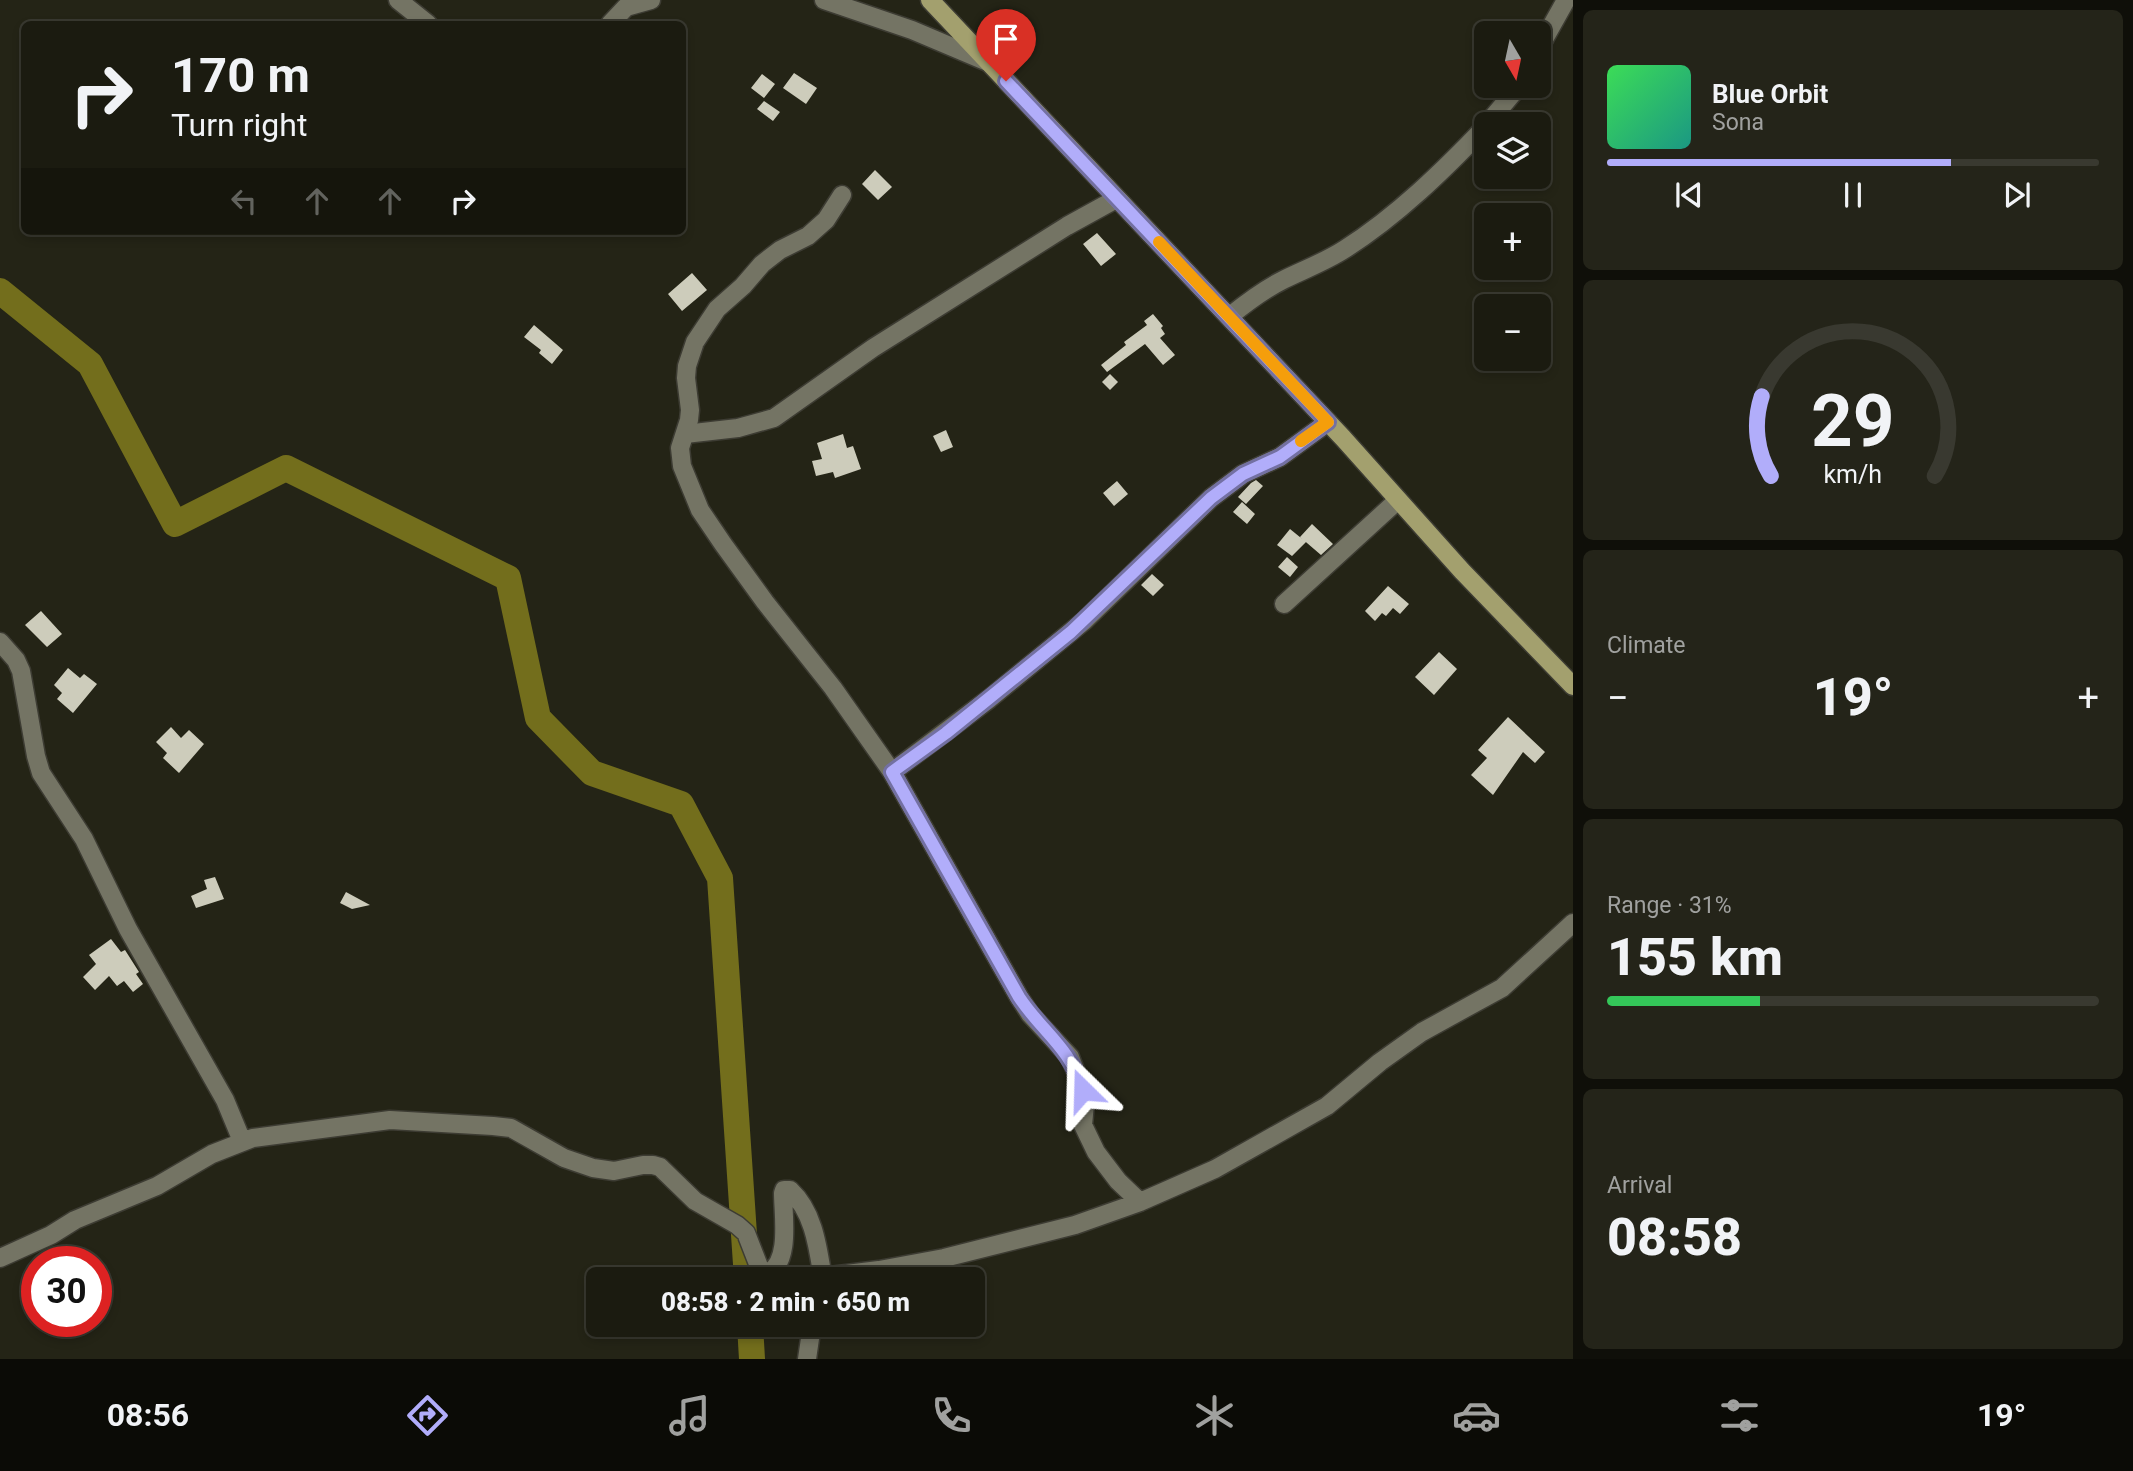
<!DOCTYPE html>
<html lang="en">
<head>
<meta charset="utf-8">
<style>
  body { margin:0; font-family:Roboto,sans-serif; background:#242419; color:#f1f3f6; height:100vh; display:flex; flex-direction:column; font-size:26px; white-space:nowrap }
  * { box-sizing:border-box; margin:0 }
  p { font-size:23px; color:#a0a19f }
  .icon { flex:none; width:38px; height:38px; fill:none; stroke:currentColor; stroke-width:2; stroke-linecap:round; stroke-linejoin:round }
  .map { position:relative; flex:1; overflow:hidden }
  .details { display:flex; flex-direction:column; gap:10px; padding:10px; background:#0f0f09; width:560px }
  .details>* { flex:none }
  .top-card { position:absolute; left:21px; top:21px; width:665px; height:214px; border-radius:10px; box-shadow:0 4px 10px #0003,0 0 0 2px #393930; background:#1b1b10; color:#f1f3f6; overflow:hidden }
  .needle { width:46px; rotate:171deg }
  .fabs { position:absolute; left:1474px; top:21px; display:grid; gap:14px }
  .fabs a { display:grid; place-items:center; width:77px; height:77px; border-radius:10px; background:#1b1b10; box-shadow:0 4px 10px #0003,0 0 0 2px #393930; font-size:35px }
  .speed { position:absolute; left:21px; top:1246px; display:flex; gap:14px; font-size:35px; font-weight:700; text-align:center }
  .speed>* { display:grid; place-content:center; width:91px; height:91px; border-radius:50%; background:#1b1b10; box-shadow:0 4px 10px #0003,0 0 0 2px #393930; line-height:1 }
  .speed .limit { border:10px solid #d22; background:#fff; color:#111 }
  .pin { position:absolute; display:grid; place-items:center; width:60px; height:60px; color:#fff; margin:-72px -30px; border-radius:50% 50% 50% 0; rotate:-45deg; box-shadow:0 0 7px #0007 }
  .pin .icon { rotate:45deg }
  .me { position:absolute; width:77px; margin:-38px; rotate:338deg; stroke-linejoin:round; filter:drop-shadow(0 0 5px #0008) }
  .turn { display:flex; align-items:center; gap:24px; height:147px; padding:0 35px; font-size:32px }
  .turn .icon { width:91px; height:91px; stroke-width:2.5 }
  .turn b { display:block; font-size:49px; line-height:60px }
  .lanes { display:flex; align-items:center; height:66px; padding:0 35px; background:#0003; justify-content:center; gap:35px; direction:ltr }
  .lanes .off { opacity:.35 }
  .big { font-size:52px; font-weight:800; line-height:1.1 }
  .details .card { flex:1; display:flex; flex-direction:column; justify-content:center; gap:10px; min-width:0; padding:0 24px; border-radius:10px; background:#242419 }
  .details .dial { align-items:center; gap:0 }
  .dial svg { height:182px; overflow:visible; fill:none; stroke:#393930; stroke-width:7; stroke-linecap:round; text-anchor:middle }
  .dial text { fill:#f1f3f6; stroke:none }
  .song { display:flex; align-items:center; gap:21px }
  .cover { width:84px; height:84px; border-radius:10px; background:linear-gradient(135deg,hsl(130 70% 55%),hsl(170 70% 35%)) }
  .played { height:7px; border-radius:4px; background:linear-gradient(90deg,#b1adfa 70%,#393930 70%) }
  .keys { display:flex; justify-content:space-around; direction:ltr }
  .heat { display:flex; justify-content:space-between; align-items:center; font-size:38px; direction:ltr }
  .charge { height:10px; border-radius:5px; background:linear-gradient(90deg,#34c759 31%,#393930 0) }
  .trip { position:absolute; left:586px; top:1267px; width:399px; height:70px; border-radius:10px; background:#1b1b10; box-shadow:0 4px 10px #0003,0 0 0 2px #393930; font-weight:800; line-height:70px; text-align:center }
  .tabs { display:flex; height:112px; justify-content:space-around; align-items:center; background:#0b0b06; color:#a0a19f }
  .tabs .icon { width:49px; height:49px }
  .tabs .active { color:#b1adfa }
  .tabs b { font-size:32px; color:#f1f3f6 }
  main { display:flex; flex:1; min-height:0 }
  .map>svg:first-child { display:block }
</style>
</head>
<body>
<main>
<div class="map">
<svg width="1573" height="1359" viewBox="0 0 1573 1359">
  <rect width="100%" height="100%" fill="#242416"/>
  <g fill="none" stroke-linecap="round" stroke-linejoin="round">
    <!-- river -->
    <path stroke="#736e1c" stroke-width="26" d="M 0,291 L 90,364 L 175,524 L 286,468 L 508,578 L 538,718 L 592,773 L 681,804 L 720,878 L 747,1279
      M 750,1325 L 752,1359"/>
  </g>
  <!-- building -->
  <path fill="#cdccbb" d="M 794,73 L 817,88 L 806,104 L 783,88 Z
    M 762,74 L 775,84 L 764,98 L 751,88 Z
    M 764,101 L 780,112 L 773,121 L 757,109 Z
    M 875,170 L 892,187 L 878,200 L 862,184 Z
    M 1097,233 L 1116,254 L 1101,266 L 1083,244 Z
    M 692,273 L 707,290 L 682,311 L 668,294 Z
    M 1153,314 L 1163,326 L 1161,328 L 1165,334 L 1160,338 L 1175,355 L 1163,365 L 1145,344 L 1107,372 L 1101,365 L 1126,345 L 1124,342 L 1147,325 L 1144,321 Z
    M 534,325 L 563,350 L 552,364 L 539,353 L 541,350 L 524,337 Z
    M 1110,374 L 1118,382 L 1110,390 L 1102,382 Z
    M 946,430 L 953,447 L 941,452 L 933,436 Z
    M 843,434 L 847,448 L 853,446 L 861,469 L 835,478 L 833,472 L 816,476 L 812,461 L 822,459 L 817,443 Z
    M 1256,480 L 1263,486 L 1246,504 L 1238,497 L 1251,483 Z
    M 1117,481 L 1128,494 L 1114,506 L 1103,493 Z
    M 1242,502 L 1255,514 L 1247,524 L 1233,512 Z
    M 1312,524 L 1333,544 L 1321,555 L 1300,537 Z
    M 1290,529 L 1306,542 L 1292,556 L 1277,545 Z
    M 1287,557 L 1298,567 L 1290,577 L 1278,567 Z
    M 1152,574 L 1164,585 L 1153,596 L 1141,585 Z
    M 1388,586 L 1409,604 L 1400,614 L 1393,608 L 1386,616 L 1382,613 L 1375,621 L 1365,611 Z
    M 41,611 L 62,634 L 47,647 L 25,625 Z
    M 1439,652 L 1457,669 L 1434,695 L 1415,677 Z
    M 68,668 L 80,678 L 84,674 L 97,684 L 73,713 L 57,699 L 62,693 L 54,685 Z
    M 1508,717 L 1545,752 L 1535,763 L 1523,752 L 1493,795 L 1471,775 L 1487,758 L 1478,750 Z
    M 171,727 L 181,738 L 189,730 L 204,744 L 179,773 L 163,758 L 167,753 L 156,742 Z
    M 215,877 L 224,899 L 196,908 L 191,896 L 207,889 L 204,880 Z
    M 346,892 L 370,905 L 352,909 L 340,903 Z
    M 111,939 L 121,952 L 125,950 L 139,972 L 136,974 L 143,984 L 133,992 L 124,981 L 117,986 L 109,976 L 95,990 L 83,977 L 96,964 L 89,955 Z"/>
  <g fill="none" stroke-linecap="round" stroke-linejoin="round">
    <defs>
      <path id="minor" d="M 398,0 L 428,24
        M 824,0 L 912,30 L 990,63
        M 610,24 L 626,7 L 651,0
        M 1538,50 L 1566,0
        M 1487,124 L 1519,86
        M 842,195 L 826,220 L 808,236 L 780,250 L 762,264 L 743,286 L 717,309 L 695,342 L 687,366 L 686,378 L 690,410 L 689,420 L 680,448 L 682,466 L 700,510 L 723,544 L 765,602 L 833,688 L 892,772 L 1019,997 L 1030,1014 L 1070,1057 L 1083,1090 L 1085,1104 L 1083,1125 L 1096,1152 L 1118,1181 L 1140,1202
        M 1230,316 C 1246,303 1263,290 1283,280 C 1303,270 1325,262 1345,249 C 1397,216 1444,170 1486,126
        M 685,434 L 738,428 L 774,418 L 873,348 L 1067,226 L 1116,199
        M 1284,604 L 1398,500
        M 0,642 L 16,660 L 21,671 L 36,756 L 41,773 L 84,839 L 128,929 L 225,1100 L 242,1141
        M 892,772 L 989,699 L 1084,621 L 1211,498 L 1243,474 L 1280,457 L 1328,422
        M 0,1258 L 51,1235 L 75,1220 L 157,1186 L 212,1154 L 253,1138 L 390,1120 L 493,1126 L 511,1128 L 564,1158 L 593,1168 L 614,1171 L 643,1165 L 653,1165 L 660,1167 L 695,1201 L 737,1225 L 746,1233 L 760,1269 L 768,1273 C 791,1262 783,1215 783,1193 L 784,1190 L 790,1190 C 814,1212 818,1248 823,1279
        M 822,1277 L 879,1270 L 944,1258 L 1075,1225 L 1140,1202 L 1215,1169 L 1327,1106 L 1380,1062 L 1422,1032 L 1502,988 L 1573,923
        M 807,1359 L 812,1325"/>
      <path id="major" d="M 930,0 L 1343,438 L 1462,571 L 1573,686"/>
    </defs>
    <!-- minor casing -->
    <use href="#minor" stroke="#3d3c33" stroke-width="21"/>
    <!-- major casing -->
    <use href="#major" stroke="#3d3c33" stroke-width="21"/>
    <!-- minor -->
    <use href="#minor" stroke="#747464" stroke-width="18"/>
    <!-- major -->
    <use href="#major" stroke="#a3a06e" stroke-width="18"/>
  </g>
  <g fill="none" stroke-linecap="round" stroke-linejoin="round">
    <defs>
      <path id="route" d="M 1006,81 L 1328,422 L 1280,457 L 1243,474 L 1211,498 L 1071,632 L 946,733 L 892,772 L 1019,997 C 1042,1032 1070,1047 1083,1090"/>
    </defs>
    <!-- route casing -->
    <use href="#route" stroke="#7370a2" stroke-width="18"/>
    <!-- route -->
    <use href="#route" stroke="#b1adfa" stroke-width="12"/>
    <!-- slow -->
    <path stroke="#f59e0b" stroke-width="12" d="M 1159,242 L 1328,422 L 1301,441"/>
  </g>
</svg>
<div class="fabs">
<a><svg class="needle" viewBox="-14 -14 28 28"><path d="M0-13l5 13h-10z" fill="#e53935"/><path d="M0 13l5-13h-10z" fill="#a0a19f"/></svg></a>
<a><svg class="icon" aria-label="layers" viewBox="0 0 24 24"><path d="M12 4l9 5-9 5-9-5zM3 14l9 5 9-5"/></svg></a>
<a>+</a>
<a>−</a>
</div>
<div class="speed"><div class="limit">30</div></div>
<div class="pin" style="left:1006px;top:81px;background:#d93025"><svg class="icon" aria-label="arrive" viewBox="0 0 24 24"><path d="M6 21V4h12l-3 4 3 4H6"/></svg></div>
<svg class="me" style="left:1083px;top:1090px" viewBox="-20 -20 40 40"><path d="M0-17L14 15 0 8-14 15z" fill="#b1adfa" stroke="#fff" stroke-width="4"/></svg>
<div class="trip">08:58 · 2 min · 650 m</div>
<div class="top-card">
<div class="turn"><svg class="icon" aria-label="right" viewBox="0 0 24 24"><path d="M7 20v-9h11M14 6l5 5-5 5"/></svg><div><b>170 m</b>Turn right</div></div>
<div class="lanes"><svg class="icon off" aria-label="left" viewBox="0 0 24 24"><path d="M17 20v-9H6M10 6l-5 5 5 5"/></svg><svg class="icon off" aria-label="ahead" viewBox="0 0 24 24"><path d="M12 20V5M6 11l6-6 6 6"/></svg><svg class="icon off" aria-label="ahead" viewBox="0 0 24 24"><path d="M12 20V5M6 11l6-6 6 6"/></svg><svg class="icon" aria-label="right" viewBox="0 0 24 24"><path d="M7 20v-9h11M14 6l5 5-5 5"/></svg></div>
</div>
</div>
<section class="details">
<div class="card">
<div class="song"><i class="cover"></i><div><b>Blue Orbit</b><p>Sona</p></div></div>
<div class="played"></div>
<div class="keys"><svg class="icon" aria-label="previous" viewBox="0 0 24 24"><path d="M18 5L8 12l10 7zM5 5v14"/></svg><svg class="icon" aria-label="pause" viewBox="0 0 24 24"><path d="M8 5v14M16 5v14"/></svg><svg class="icon" aria-label="next" viewBox="0 0 24 24"><path d="M6 5l10 7-10 7zM19 5v14"/></svg></div>
</div>
<div class="card dial"><svg viewBox="0 0 100 80">
<path d="M14 69A42 42 0 1 1 86 69"/>
<path d="M14 69A42 42 0 0 1 10 34" stroke="#b1adfa"/>
<text x="50" y="56" font-size="32" font-weight="700">29</text>
<text x="50" y="72" font-size="11">km/h</text>
</svg></div>
<div class="card"><p>Climate</p>
<div class="heat"><a>−</a><b class="big">19°</b><a>+</a></div>
</div>
<div class="card"><p>Range · 31%</p><b class="big">155 km</b><div class="charge"></div></div>
<div class="card"><p>Arrival</p><b class="big">08:58</b></div>
</section>
</main>
<nav class="tabs">
<b>08:56</b>
<svg class="icon active" aria-label="directions" viewBox="0 0 24 24"><path d="M12 3l9 9-9 9-9-9zM9 14v-3h6M13 9l2 2-2 2"/></svg>
<svg class="icon" aria-label="music" viewBox="0 0 24 24"><path d="M9 18V5l10-2v13"/><circle cx="6" cy="18" r="3"/><circle cx="16" cy="16" r="3"/></svg>
<svg class="icon" aria-label="phone" viewBox="0 0 24 24"><path d="M5 4h4l2 5-3 2q2 4 5 5l2-3 5 2v4C11 20 4 13 5 4z"/></svg>
<svg class="icon" aria-label="climate" viewBox="0 0 24 24"><path d="M12 3v18M4 7l16 10M4 17L20 7"/></svg>
<svg class="icon" aria-label="car" viewBox="0 0 24 24"><path d="M5 17H2v-5l4-1 3-4h7l3 4 3 1v5h-3M9 17h6M6 11h13"/><circle cx="7" cy="17" r="2"/><circle cx="17" cy="17" r="2"/></svg>
<svg class="icon" aria-label="filters" viewBox="0 0 24 24"><path d="M4 7h16M4 17h16"/><circle cx="9" cy="7" r="2"/><circle cx="15" cy="17" r="2"/></svg>
<b>19°</b>
</nav>
</body>
</html>
